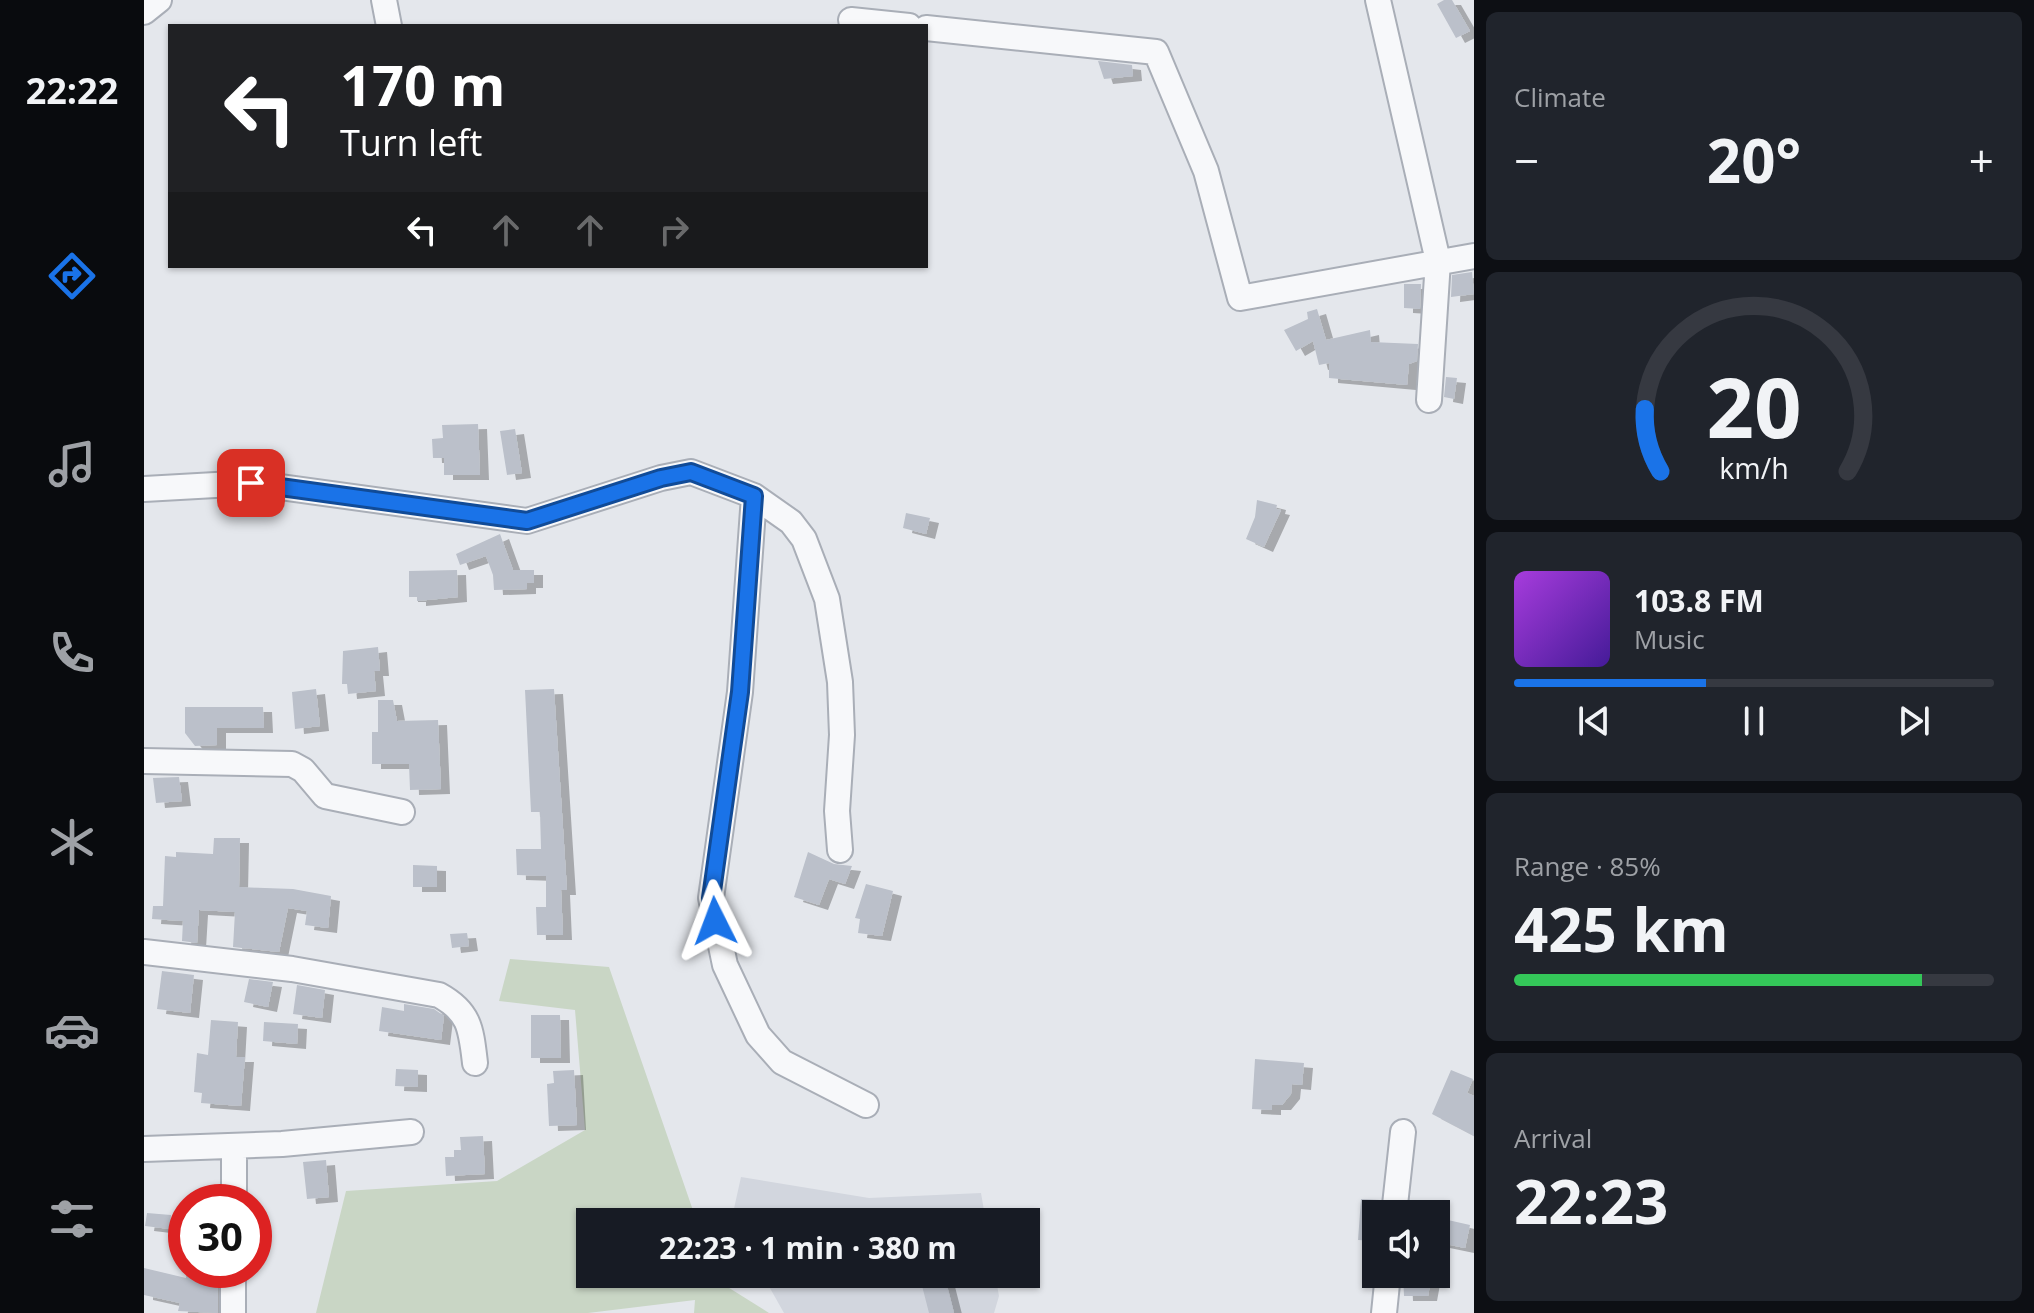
<!DOCTYPE html>
<html lang="en">
<head>
<meta charset="utf-8">
<style>
  body { margin:0; font-family:"Open Sans",sans-serif; background:#20242c; color:#f1f3f6; height:100vh; display:flex; flex-direction:column; font-size:30px; white-space:nowrap }
  * { box-sizing:border-box; margin:0 }
  p { font-size:26px; color:#9ea1a6 }
  .icon { flex:none; width:44px; height:44px; fill:none; stroke:currentColor; stroke-width:2; stroke-linecap:round; stroke-linejoin:round }
  .map { position:relative; flex:1; overflow:hidden }
  .panel { display:flex; flex-direction:column; gap:12px; padding:12px; background:#0d0f14; width:560px }
  .panel>* { flex:none }
  .top-card { position:absolute; left:24px; top:24px; width:760px; height:244px; border-radius:0px; box-shadow:0 2px 6px #0004; background:#202124; color:#fff; overflow:hidden }
  .controls { position:absolute; left:1218px; top:1200px; display:grid; gap:16px }
  .controls a { display:grid; place-items:center; width:88px; height:88px; border-radius:0px; background:#171b24; box-shadow:0 2px 6px #0004; font-size:40px }
  .speed { position:absolute; left:24px; top:1184px; display:flex; gap:16px; font-size:40px; font-weight:700; text-align:center }
  .speed>* { display:grid; place-content:center; width:104px; height:104px; border-radius:50%; background:#171b24; box-shadow:0 2px 6px #0004; line-height:1 }
  .speed .limit { border:12px solid #d22; background:#fff; color:#111 }
  .pin { position:absolute; display:grid; place-items:center; width:68px; height:68px; color:#fff; margin:-34px; border-radius:16px; box-shadow:0 4px 12px #0006 }
  .me { position:absolute; width:88px; margin:-44px; rotate:357deg; stroke-linejoin:round; filter:drop-shadow(0 0 6px #0008) }
  .turn { display:flex; align-items:center; gap:28px; height:168px; padding:0 40px; font-size:36px }
  .turn .icon { width:104px; height:104px; stroke-width:2.5 }
  .turn b { display:block; font-size:56px; line-height:68px }
  .lanes { display:flex; align-items:center; height:76px; padding:0 40px; background:#0003; justify-content:center; gap:40px; direction:ltr }
  .lanes .off { opacity:.35 }
  .big { font-size:60px; font-weight:700; line-height:1.1 }
  .panel .tile { flex:1; display:flex; flex-direction:column; justify-content:center; gap:12px; min-width:0; padding:0 28px; border-radius:12px; background:#20242c }
  .panel .dial { align-items:center; gap:0 }
  .dial svg { height:208px; overflow:visible; fill:none; stroke:#363941; stroke-width:7; stroke-linecap:round; text-anchor:middle }
  .dial text { fill:#f1f3f6; stroke:none }
  .song { display:flex; align-items:center; gap:24px }
  .cover { width:96px; height:96px; border-radius:12px; background:linear-gradient(135deg,hsl(280 70% 55%),hsl(260 70% 35%)) }
  .played { height:8px; border-radius:4px; background:linear-gradient(90deg,#1a73e8 40%,#363941 40%) }
  .keys { display:flex; justify-content:space-around; direction:ltr }
  .heat { display:flex; justify-content:space-between; align-items:center; font-size:44px; direction:ltr }
  .charge { height:12px; border-radius:6px; background:linear-gradient(90deg,#34c759 85%,#363941 0) }
  .trip { position:absolute; left:432px; top:1208px; width:464px; height:80px; border-radius:0px; background:#171b24; box-shadow:0 2px 6px #0004; font-weight:700; line-height:80px; text-align:center }
  main { display:flex; flex:1; min-height:0 }
  .dock { display:flex; flex-direction:column; width:144px; justify-content:space-around; align-items:center; background:#090b0e; color:#9ea1a6 }
  .dock .icon { width:56px; height:56px }
  .dock .selected { color:#1a73e8 }
  .dock b { font-size:36px; color:#f1f3f6 }
  .map>svg:first-child { display:block }
</style>
</head>
<body>
<main>
<nav class="dock">
<b>22:22</b>
<svg class="icon selected" aria-label="directions" viewBox="0 0 24 24"><path d="M12 3l9 9-9 9-9-9zM9 14v-3h6M13 9l2 2-2 2"/></svg>
<svg class="icon" aria-label="music" viewBox="0 0 24 24"><path d="M9 18V5l10-2v13"/><circle cx="6" cy="18" r="3"/><circle cx="16" cy="16" r="3"/></svg>
<svg class="icon" aria-label="phone" viewBox="0 0 24 24"><path d="M5 4h4l2 5-3 2q2 4 5 5l2-3 5 2v4C11 20 4 13 5 4z"/></svg>
<svg class="icon" aria-label="climate" viewBox="0 0 24 24"><path d="M12 3v18M4 7l16 10M4 17L20 7"/></svg>
<svg class="icon" aria-label="car" viewBox="0 0 24 24"><path d="M5 17H2v-5l4-1 3-4h7l3 4 3 1v5h-3M9 17h6M6 11h13"/><circle cx="7" cy="17" r="2"/><circle cx="17" cy="17" r="2"/></svg>
<svg class="icon" aria-label="filters" viewBox="0 0 24 24"><path d="M4 7h16M4 17h16"/><circle cx="9" cy="7" r="2"/><circle cx="15" cy="17" r="2"/></svg>
</nav>
<div class="map">
<svg width="1330" height="1313" viewBox="0 0 1330 1313">
  <defs>
    <filter id="shadow"><feDropShadow dx="9" dy="5" stdDeviation="0" flood-color="#0004"/></filter>
  </defs>
  <rect width="100%" height="100%" fill="#e4e7ec"/>
  <!-- built -->
  <path fill="#d2d6de" d="M 597,1177 L 725,1198 L 837,1193 L 842,1222 L 587,1222 Z
    M 618,1274 L 851,1274 L 855,1296 L 850,1313 L 640,1313 Z"/>
  <!-- green -->
  <path fill="#c9d6c5" d="M 366,959 L 465,967 L 553,1222 L 446,1222 L 446,1274 L 571,1274 L 574,1281 L 625,1313 L 550,1313 L 551,1300 L 444,1313 L 172,1313 L 202,1191 L 353,1181 L 441,1130 L 431,1010 L 355,1001 Z"/>
  <!-- building -->
  <path fill="#bbc0ca" filter="url(#shadow)" d="M 1300,0 L 1308,0 L 1326,31 L 1312,38 L 1293,4 Z
    M 954,61 L 988,65 L 989,76 L 960,79 Z
    M 1328,272 L 1330,294 L 1307,297 L 1308,275 Z
    M 1260,284 L 1277,284 L 1276,309 L 1260,308 Z
    M 1173,309 L 1182,340 L 1226,330 L 1227,342 L 1274,344 L 1273,361 L 1265,364 L 1263,385 L 1185,378 L 1185,363 L 1175,365 L 1169,341 L 1152,351 L 1140,330 L 1164,319 L 1163,312 Z
    M 1302,377 L 1313,378 L 1310,399 L 1300,397 Z
    M 334,424 L 336,475 L 300,475 L 300,458 L 289,458 L 288,439 L 299,438 L 298,425 Z
    M 371,429 L 378,473 L 363,475 L 356,431 Z
    M 1113,500 L 1133,505 L 1132,509 L 1137,510 L 1120,547 L 1102,539 L 1111,517 Z
    M 762,513 L 786,518 L 782,534 L 759,528 Z
    M 356,534 L 369,570 L 390,570 L 390,583 L 383,583 L 383,589 L 350,590 L 349,575 L 342,556 L 316,565 L 312,554 Z
    M 313,570 L 314,597 L 273,601 L 273,597 L 265,597 L 265,571 Z
    M 234,647 L 236,671 L 230,671 L 232,691 L 204,694 L 203,684 L 198,684 L 199,651 Z
    M 172,689 L 176,726 L 151,729 L 148,692 Z
    M 410,689 L 423,890 L 417,890 L 419,935 L 393,935 L 392,907 L 402,907 L 402,876 L 373,875 L 372,849 L 397,849 L 396,812 L 387,812 L 381,690 Z
    M 234,700 L 249,700 L 253,721 L 294,720 L 297,789 L 266,790 L 265,764 L 228,764 L 228,732 L 234,732 Z
    M 41,707 L 119,707 L 120,728 L 73,728 L 73,745 L 51,746 L 41,733 Z
    M 35,777 L 38,801 L 12,803 L 9,778 Z
    M 70,838 L 96,838 L 95,887 L 149,889 L 187,896 L 184,928 L 161,925 L 163,911 L 144,908 L 135,952 L 89,947 L 91,912 L 55,910 L 53,943 L 38,941 L 39,921 L 8,919 L 9,906 L 19,906 L 21,856 L 32,857 L 32,852 L 69,854 Z
    M 664,852 L 690,864 L 708,866 L 701,884 L 685,879 L 675,905 L 650,897 Z
    M 269,865 L 293,866 L 293,887 L 269,887 Z
    M 722,884 L 749,891 L 738,936 L 714,933 L 716,919 L 711,918 Z
    M 323,933 L 325,946 L 308,948 L 306,934 Z
    M 18,971 L 50,975 L 46,1013 L 13,1009 Z
    M 105,979 L 129,982 L 124,1007 L 100,1002 Z
    M 153,985 L 181,990 L 178,1018 L 149,1014 Z
    M 260,1004 L 290,1009 L 300,1016 L 297,1040 L 235,1031 L 238,1007 L 260,1011 Z
    M 387,1015 L 416,1015 L 417,1058 L 387,1058 Z
    M 67,1020 L 94,1022 L 92,1057 L 101,1057 L 97,1106 L 57,1103 L 58,1093 L 50,1092 L 53,1053 L 64,1055 Z
    M 120,1022 L 154,1024 L 153,1044 L 119,1041 Z
    M 1111,1059 L 1160,1063 L 1158,1085 L 1148,1084 L 1147,1094 L 1138,1105 L 1128,1105 L 1128,1110 L 1108,1109 Z
    M 252,1069 L 274,1070 L 274,1087 L 251,1086 Z
    M 430,1070 L 433,1125 L 405,1126 L 403,1084 L 410,1083 L 409,1071 Z
    M 1307,1070 L 1329,1079 L 1323,1093 L 1330,1096 L 1330,1136 L 1288,1114 Z
    M 339,1136 L 341,1174 L 302,1176 L 301,1157 L 310,1157 L 310,1150 L 317,1150 L 316,1137 Z
    M 182,1160 L 185,1197 L 163,1199 L 159,1162 Z
    M 1217,1199 L 1236,1200 L 1235,1214 L 1232,1214 L 1232,1241 L 1214,1240 Z
    M 3,1213 L 27,1215 L 26,1229 L 1,1226 Z
    M 1295,1218 L 1326,1225 L 1321,1248 L 1292,1242 Z
    M 0,1268 L 42,1278 L 43,1270 L 74,1270 L 74,1313 L 34,1311 L 36,1303 L 0,1295 Z
    M 775,1274 L 800,1274 L 810,1313 L 785,1313 Z
    M 1259,1274 L 1288,1274 L 1284,1296 L 1260,1296 Z"/>
  <g fill="none" stroke-linecap="round" stroke-linejoin="round">
    <defs>
      <path id="minor" d="M 240,0 L 245,26
        M 1234,0 L 1294,261 L 1285,400
        M 0,12 L 15,0
        M 707,20 L 765,26
        M 782,28 L 1012,52 L 1062,171 L 1096,298 L 1330,256
        M 0,489 L 107,483 L 383,521 L 517,478 L 547,472 L 610,496 L 647,522 L 660,539 L 683,599 L 696,682 L 698,735 L 693,811 L 696,850
        M 610,496 L 596,692 L 567,898 L 581,965 L 614,1035 L 638,1062 L 722,1105
        M 0,761 L 148,764 L 159,770 L 181,796 L 258,812
        M 0,952 L 148,969 L 295,995 C 326,1012 327,1029 331,1063
        M 0,1149 L 138,1144 L 267,1132
        M 90,1202 L 90,1146
        M 1250,1214 L 1259,1132
        M 89,1313 L 89,1270
        M 1240,1313 L 1244,1274"/>
    </defs>
    <!-- minor casing -->
    <use href="#minor" stroke="#a9aeb7" stroke-width="28"/>
    <!-- minor -->
    <use href="#minor" stroke="#f7f8fa" stroke-width="24"/>
  </g>
  <g fill="none" stroke-linecap="round" stroke-linejoin="round">
    <defs>
      <path id="route" d="M 107,483 L 383,521 L 517,478 L 547,472 L 610,496 L 596,692 L 567,898 L 571,921"/>
    </defs>
    <!-- route casing -->
    <use href="#route" stroke="#114b97" stroke-width="20"/>
    <!-- route -->
    <use href="#route" stroke="#1a73e8" stroke-width="14"/>
  </g>
</svg>
<div class="controls">
<a><svg class="icon" aria-label="sound" viewBox="0 0 24 24"><path d="M4 9h4l5-4v14l-5-4H4zM17 9q2 3 0 6"/></svg></a>
</div>
<div class="speed"><div class="limit">30</div></div>
<div class="pin" style="left:107px;top:483px;background:#d93025"><svg class="icon" aria-label="arrive" viewBox="0 0 24 24"><path d="M6 21V4h12l-3 4 3 4H6"/></svg></div>
<svg class="me" style="left:571px;top:921px" viewBox="-20 -20 40 40"><path d="M0-17L14 15 0 8-14 15z" fill="#1a73e8" stroke="#fff" stroke-width="4"/></svg>
<div class="trip">22:23 · 1 min · 380 m</div>
<div class="top-card">
<div class="turn"><svg class="icon" aria-label="left" viewBox="0 0 24 24"><path d="M17 20v-9H6M10 6l-5 5 5 5"/></svg><div><b>170 m</b>Turn left</div></div>
<div class="lanes"><svg class="icon" aria-label="left" viewBox="0 0 24 24"><path d="M17 20v-9H6M10 6l-5 5 5 5"/></svg><svg class="icon off" aria-label="ahead" viewBox="0 0 24 24"><path d="M12 20V5M6 11l6-6 6 6"/></svg><svg class="icon off" aria-label="ahead" viewBox="0 0 24 24"><path d="M12 20V5M6 11l6-6 6 6"/></svg><svg class="icon off" aria-label="right" viewBox="0 0 24 24"><path d="M7 20v-9h11M14 6l5 5-5 5"/></svg></div>
</div>
</div>
<section class="panel">
<div class="tile"><p>Climate</p>
<div class="heat"><a>−</a><b class="big">20°</b><a>+</a></div>
</div>
<div class="tile dial"><svg viewBox="0 0 100 80">
<path d="M14 69A42 42 0 1 1 86 69"/>
<path d="M14 69A42 42 0 0 1 8 45" stroke="#1a73e8"/>
<text x="50" y="56" font-size="32" font-weight="700">20</text>
<text x="50" y="72" font-size="11">km/h</text>
</svg></div>
<div class="tile">
<div class="song"><i class="cover"></i><div><b>103.8 FM</b><p>Music</p></div></div>
<div class="played"></div>
<div class="keys"><svg class="icon" aria-label="previous" viewBox="0 0 24 24"><path d="M18 5L8 12l10 7zM5 5v14"/></svg><svg class="icon" aria-label="pause" viewBox="0 0 24 24"><path d="M8 5v14M16 5v14"/></svg><svg class="icon" aria-label="next" viewBox="0 0 24 24"><path d="M6 5l10 7-10 7zM19 5v14"/></svg></div>
</div>
<div class="tile"><p>Range · 85%</p><b class="big">425 km</b><div class="charge"></div></div>
<div class="tile"><p>Arrival</p><b class="big">22:23</b></div>
</section>
</main>
</body>
</html>
